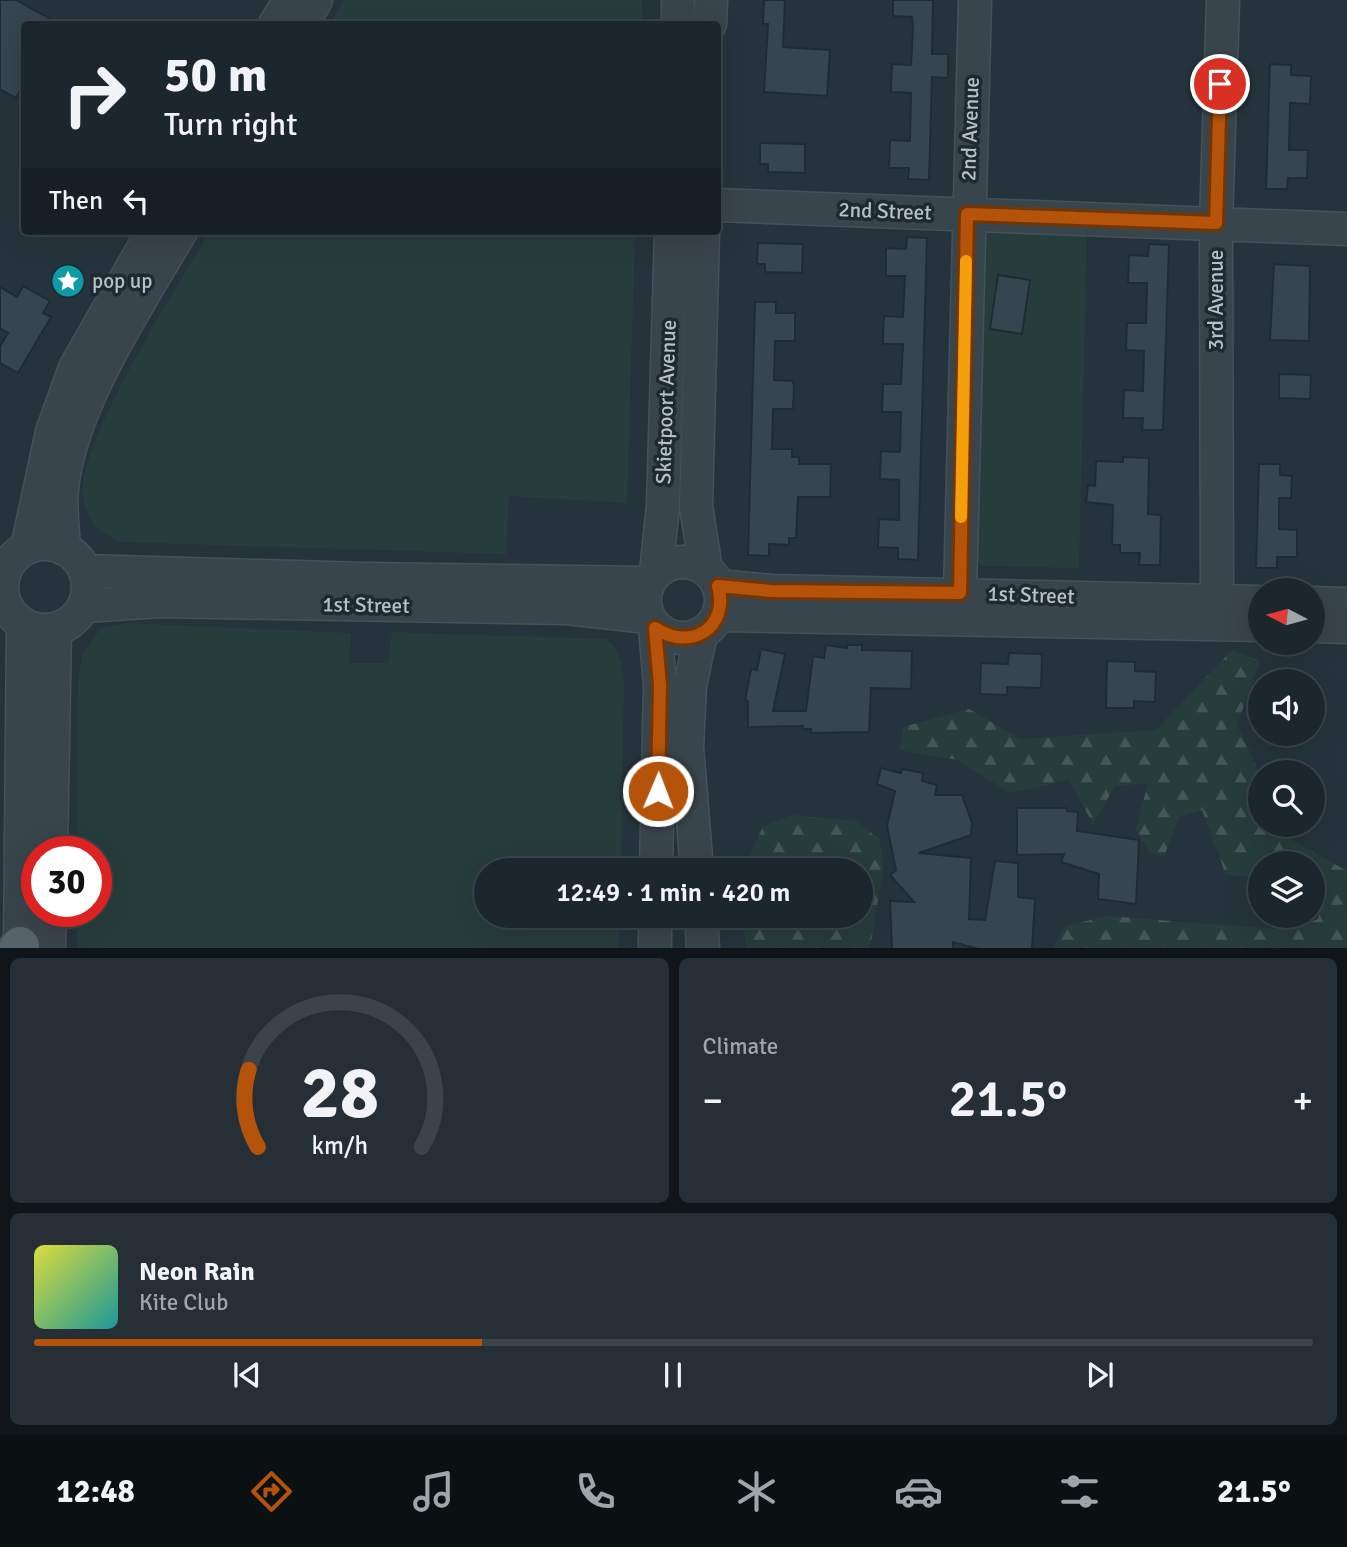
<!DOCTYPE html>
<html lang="en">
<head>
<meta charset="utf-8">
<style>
  body { margin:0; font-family:Signika,sans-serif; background:#252f35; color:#f1f3f6; height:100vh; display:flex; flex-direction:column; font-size:26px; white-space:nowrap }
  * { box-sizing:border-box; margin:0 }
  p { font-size:23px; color:#a0a5aa }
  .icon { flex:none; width:38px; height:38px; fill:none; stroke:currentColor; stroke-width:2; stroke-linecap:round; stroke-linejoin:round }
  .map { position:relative; height:948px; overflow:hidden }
  .side { display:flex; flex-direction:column; gap:10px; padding:10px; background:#0f1519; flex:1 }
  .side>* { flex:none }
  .guide { position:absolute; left:21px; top:21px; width:700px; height:214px; border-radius:7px; box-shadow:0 7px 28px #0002,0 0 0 2px #3a4449; background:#1c272d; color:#f1f3f6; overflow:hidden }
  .needle { width:46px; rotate:276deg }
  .tools { position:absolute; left:1248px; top:578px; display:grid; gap:14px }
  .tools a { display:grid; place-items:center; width:77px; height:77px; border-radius:50%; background:#1c272d; box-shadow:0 7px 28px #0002,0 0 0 2px #3a4449; font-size:35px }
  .speed { position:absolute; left:21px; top:836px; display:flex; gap:14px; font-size:35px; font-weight:700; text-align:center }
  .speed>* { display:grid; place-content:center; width:91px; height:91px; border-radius:50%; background:#1c272d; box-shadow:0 7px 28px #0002,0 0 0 2px #3a4449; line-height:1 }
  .speed .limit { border:10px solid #d22; background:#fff; color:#111 }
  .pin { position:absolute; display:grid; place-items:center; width:60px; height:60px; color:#fff; margin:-30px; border:4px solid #fff; border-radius:50%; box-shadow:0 2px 7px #0007 }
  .me { position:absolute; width:77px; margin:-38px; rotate:1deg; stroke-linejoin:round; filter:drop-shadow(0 0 5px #0008) }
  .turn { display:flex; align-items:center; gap:24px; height:147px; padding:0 28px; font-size:32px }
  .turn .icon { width:91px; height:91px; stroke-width:2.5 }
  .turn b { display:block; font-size:49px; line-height:60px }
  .then { display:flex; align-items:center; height:66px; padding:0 28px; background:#0003; gap:14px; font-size:26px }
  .big { font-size:52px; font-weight:600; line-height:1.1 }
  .side .widget { flex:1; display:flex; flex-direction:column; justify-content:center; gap:10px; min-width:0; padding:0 24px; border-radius:10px; background:#252f35 }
  .side .dial { align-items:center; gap:0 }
  .dial svg { height:182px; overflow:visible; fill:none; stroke:#3a4449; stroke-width:7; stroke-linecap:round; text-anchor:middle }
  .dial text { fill:#f1f3f6; stroke:none }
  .song { display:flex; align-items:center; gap:21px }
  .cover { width:84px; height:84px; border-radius:10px; background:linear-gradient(135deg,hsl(60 70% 55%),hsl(180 70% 35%)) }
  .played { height:7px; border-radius:4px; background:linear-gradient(90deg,#b45309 35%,#3a4449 35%) }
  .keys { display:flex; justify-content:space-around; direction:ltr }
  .heat { display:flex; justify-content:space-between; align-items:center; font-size:38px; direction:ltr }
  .side .tiles { flex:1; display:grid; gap:10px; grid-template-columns:1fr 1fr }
  .widget:last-child { grid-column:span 2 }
  .trip { position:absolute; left:474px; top:858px; width:399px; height:70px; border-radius:35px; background:#1c272d; box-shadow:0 7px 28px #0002,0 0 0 2px #3a4449; font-weight:600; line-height:70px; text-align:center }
  .dock { display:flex; height:112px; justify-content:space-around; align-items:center; background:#0b1012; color:#a0a5aa }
  .dock .icon { width:49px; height:49px }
  .dock .active { color:#b45309 }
  .dock b { font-size:32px; color:#f1f3f6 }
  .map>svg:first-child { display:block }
</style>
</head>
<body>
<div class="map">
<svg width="1347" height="949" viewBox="0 0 1347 949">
  <defs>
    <pattern id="forest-firs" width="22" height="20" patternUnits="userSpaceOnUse" patternTransform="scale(1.75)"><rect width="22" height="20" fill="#273d3b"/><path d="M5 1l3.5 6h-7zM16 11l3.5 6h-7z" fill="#445756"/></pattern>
  </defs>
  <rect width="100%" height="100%" fill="#25343c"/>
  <!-- green -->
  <path fill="#273d3b" d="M 344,0 L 642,0 L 642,24 L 330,24 Z
    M 981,228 L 1087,228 L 1079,568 L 982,566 L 973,557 Z
    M 210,231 L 635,231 L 627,503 L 509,496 L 506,554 L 121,542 C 99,532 86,521 83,496 C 76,444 181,281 210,231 Z
    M 126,623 L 351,633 L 349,663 L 388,663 L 392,632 L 605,639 C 621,650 622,663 624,682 L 621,870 L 486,870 L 486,915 L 620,915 L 619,948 L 77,948 L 77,912 L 96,912 L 96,852 L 77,852 L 78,682 L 82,656 L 100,629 Z"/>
  <!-- forest -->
  <path fill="url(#forest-firs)" d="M 1232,650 L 1260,661 L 1237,725 L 1259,772 L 1256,820 L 1347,871 L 1347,948 L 1053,948 L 1066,926 L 1107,916 L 1288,930 L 1318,919 L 1325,883 L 1313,882 L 1312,863 L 1260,863 L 1260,878 L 1226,875 L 1202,810 L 1179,817 L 1164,857 L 1150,853 L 1136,829 L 1148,783 L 1115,786 L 1093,824 L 1069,780 L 1010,793 L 958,760 L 900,750 L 903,727 L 969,709 L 1020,739 L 1156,730 Z
    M 792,815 L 856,821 L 879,839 L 884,864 L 870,948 L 746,948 L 743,915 L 861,915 L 861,870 L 743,870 L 763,826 Z"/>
  <!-- building -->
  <path fill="#354650" stroke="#202c33" stroke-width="2" d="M 0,0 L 16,0 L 59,24 L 24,24 L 24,83 L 16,98 L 0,89 Z
    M 764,0 L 785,0 L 783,47 L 830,50 L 827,96 L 764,92 L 768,24 L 763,24 Z
    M 893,0 L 933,0 L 932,54 L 948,54 L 948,78 L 932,77 L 929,180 L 908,179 L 909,168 L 889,168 L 890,140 L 910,141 L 911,93 L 891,92 L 891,85 L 892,64 L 911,65 L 913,28 L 912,17 L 893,16 Z
    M 1270,64 L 1291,65 L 1291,75 L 1311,76 L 1310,104 L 1290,103 L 1289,150 L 1308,150 L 1307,178 L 1288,178 L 1287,189 L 1266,189 Z
    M 760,143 L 805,144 L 805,173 L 768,172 L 768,164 L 760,164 Z
    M 907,237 L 927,238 L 918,560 L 898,559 L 898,548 L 878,547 L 879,519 L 899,520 L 899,480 L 880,479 L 881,451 L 900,452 L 901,412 L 882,412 L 883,384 L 901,384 L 903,344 L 883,344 L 883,336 L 884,316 L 903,317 L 905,276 L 886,276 L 886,248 L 906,249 Z
    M 758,243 L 803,244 L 802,273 L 765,272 L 765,264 L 757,264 Z
    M 1149,244 L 1169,245 L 1163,430 L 1142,430 L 1143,418 L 1123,418 L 1124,390 L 1143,391 L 1144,351 L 1126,350 L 1127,323 L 1146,323 L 1147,283 L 1128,283 L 1129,255 L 1148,256 Z
    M 1274,264 L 1310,266 L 1309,341 L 1270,340 Z
    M 998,275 L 1030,280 L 1022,334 L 990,329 Z
    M 23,286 L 50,301 L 43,313 L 51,317 L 18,373 L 0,363 L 0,346 L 8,333 L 0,328 L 0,287 L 17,297 Z
    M 755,302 L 776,302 L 776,313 L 795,313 L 795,341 L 775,341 L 774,380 L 793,381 L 794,388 L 793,409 L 773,409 L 772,449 L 792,449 L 792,457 L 799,457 L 799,464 L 831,464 L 830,497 L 798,497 L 796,538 L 789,538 L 789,545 L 769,544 L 769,556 L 748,555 Z
    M 1279,374 L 1311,375 L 1310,399 L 1279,398 Z
    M 1123,457 L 1149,458 L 1148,514 L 1161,515 L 1160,565 L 1139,565 L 1140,553 L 1120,553 L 1120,545 L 1112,545 L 1113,505 L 1086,502 L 1088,485 L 1095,486 L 1096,461 L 1123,462 Z
    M 1259,464 L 1280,464 L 1280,475 L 1292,476 L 1291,498 L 1279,498 L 1279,529 L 1297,530 L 1297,557 L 1277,557 L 1277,568 L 1256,568 Z
    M 826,645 L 847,648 L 847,645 L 862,645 L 862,650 L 912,651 L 911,689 L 871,688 L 869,732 L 811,733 L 811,729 L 803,729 L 803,726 L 748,727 L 748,701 L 745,700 L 751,669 L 757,670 L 761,649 L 785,654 L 773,711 L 806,711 L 813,656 L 824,658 Z
    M 1009,653 L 1042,654 L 1041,688 L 1007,687 L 1007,695 L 980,694 L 981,663 L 1008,664 Z
    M 1107,661 L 1135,662 L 1135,671 L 1156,672 L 1155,702 L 1134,701 L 1134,708 L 1106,708 Z
    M 881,768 L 901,773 L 902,769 L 923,773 L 922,781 L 937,785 L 935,795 L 962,795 L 972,823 L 971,835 L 919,853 L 971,858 L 969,919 L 985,920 L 995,861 L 1018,863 L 1018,897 L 1035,899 L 1032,949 L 979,949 L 953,942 L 953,949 L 892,949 L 890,901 L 914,902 L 890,875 L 896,870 L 887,826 L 895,791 L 877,784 Z
    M 1017,808 L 1067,808 L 1067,811 L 1078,812 L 1077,831 L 1139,840 L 1136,904 L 1098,899 L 1099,874 L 1061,862 L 1064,854 L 1017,855 Z"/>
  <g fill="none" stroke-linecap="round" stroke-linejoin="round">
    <defs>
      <path id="minor" d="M 275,24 L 290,0
        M 302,24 L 316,0
        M 678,24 L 678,0
        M 710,24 L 711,0
        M 718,205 L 1347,229
        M 703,231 L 696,506 L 706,570
        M2 587a43 43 0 1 1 86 0a43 43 0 1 1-86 0Z
        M 27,548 L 52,432 L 75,368 L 153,231
        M 64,549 C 63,529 60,509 62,489 C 70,405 139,304 181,231
        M645 600a38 38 0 1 1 76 0a38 38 0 1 1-76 0Z
        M 85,571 L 363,579 L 648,583
        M 656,572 L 663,506 L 671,231
        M 718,586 L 771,591 L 1260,602
        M 960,593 L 975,0
        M 1217,601 L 1216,224 L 1223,0
        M 1312,603 L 1347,604
        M 84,606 L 161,601 L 567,608 L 648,617
        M 718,615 L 1260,625
        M 1312,626 L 1347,627
        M 655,628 L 660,685 L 656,870
        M 51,852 L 55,629
        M 697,870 L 687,747 L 690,686 L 701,634
        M 701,915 L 703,949
        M 20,949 L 23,624
        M 49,949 L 50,912
        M 655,949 L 655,915"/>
      <path id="major" d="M 18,949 L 20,946"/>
    </defs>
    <!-- minor casing -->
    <use href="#minor" stroke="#455158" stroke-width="35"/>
    <!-- major casing -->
    <use href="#major" stroke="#455158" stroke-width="42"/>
    <!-- minor -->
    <use href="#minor" stroke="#39454c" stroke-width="32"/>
    <!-- major -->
    <use href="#major" stroke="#57646c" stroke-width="38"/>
  </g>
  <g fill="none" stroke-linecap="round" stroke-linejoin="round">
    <defs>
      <path id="route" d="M 658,791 L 660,685 L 655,628 C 690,652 730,628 718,586 L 771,591 L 960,593 L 967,214 L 1216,223 L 1220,84"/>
    </defs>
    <!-- route casing -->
    <use href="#route" stroke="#753606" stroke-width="18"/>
    <!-- route -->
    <use href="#route" stroke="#b45309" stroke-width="12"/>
    <!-- slow -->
    <path stroke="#f59e0b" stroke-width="12" d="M 961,517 L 966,261"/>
  </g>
  <!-- icons -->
  <defs>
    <symbol id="sight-disc" viewBox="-11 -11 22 22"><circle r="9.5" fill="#0f9aa8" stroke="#1e2a31"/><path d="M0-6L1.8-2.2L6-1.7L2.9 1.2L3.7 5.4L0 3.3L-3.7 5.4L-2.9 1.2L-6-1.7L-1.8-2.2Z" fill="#fff"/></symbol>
  </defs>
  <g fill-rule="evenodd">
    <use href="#sight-disc" x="49" y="262" width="38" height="38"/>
  </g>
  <g text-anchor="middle" stroke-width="7" stroke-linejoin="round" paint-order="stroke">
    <!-- street labels -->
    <g font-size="21" fill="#b5c0c8" stroke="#1e2a31">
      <text transform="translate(970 129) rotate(-88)" y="7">2nd Avenue</text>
      <text transform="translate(885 211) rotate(2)" y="7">2nd Street</text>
      <text transform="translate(1216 300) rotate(-90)" y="7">3rd Avenue</text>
      <text transform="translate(666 402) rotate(-88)" y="7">Skietpoort Avenue</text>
      <text transform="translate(1031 595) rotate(2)" y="7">1st Street</text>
      <text transform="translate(366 605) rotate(1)" y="7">1st Street</text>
    </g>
    <!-- poi labels -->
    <g font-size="21" fill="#b5c0c8" stroke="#1e2a31" text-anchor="start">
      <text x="92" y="288">pop up</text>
    </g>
  </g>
</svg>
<div class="tools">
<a><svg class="needle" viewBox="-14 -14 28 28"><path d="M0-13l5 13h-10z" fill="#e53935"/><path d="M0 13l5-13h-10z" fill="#a0a5aa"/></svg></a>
<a><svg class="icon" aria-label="sound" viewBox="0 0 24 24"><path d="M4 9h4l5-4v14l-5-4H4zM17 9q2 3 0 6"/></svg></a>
<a><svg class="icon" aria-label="search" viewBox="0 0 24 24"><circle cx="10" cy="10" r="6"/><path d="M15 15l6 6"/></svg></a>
<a><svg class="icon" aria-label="layers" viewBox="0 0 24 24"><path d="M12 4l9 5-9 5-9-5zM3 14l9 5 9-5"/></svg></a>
</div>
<div class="speed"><div class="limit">30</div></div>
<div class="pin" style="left:1220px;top:84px;background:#d93025"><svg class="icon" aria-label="arrive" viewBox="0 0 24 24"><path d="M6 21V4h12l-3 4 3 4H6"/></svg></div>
<svg class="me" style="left:658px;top:791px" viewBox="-20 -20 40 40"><circle r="17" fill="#b45309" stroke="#fff" stroke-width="3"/><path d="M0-11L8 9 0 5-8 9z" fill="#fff"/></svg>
<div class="trip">12:49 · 1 min · 420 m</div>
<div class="guide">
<div class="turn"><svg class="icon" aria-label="right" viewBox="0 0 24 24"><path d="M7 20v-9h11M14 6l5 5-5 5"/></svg><div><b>50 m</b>Turn right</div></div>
<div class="then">Then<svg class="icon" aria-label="left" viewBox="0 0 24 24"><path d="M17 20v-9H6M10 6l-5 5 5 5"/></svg></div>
</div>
</div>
<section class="side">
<div class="tiles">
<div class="widget dial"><svg viewBox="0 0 100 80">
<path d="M14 69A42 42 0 1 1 86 69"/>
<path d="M14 69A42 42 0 0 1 10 35" stroke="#b45309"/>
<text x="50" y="56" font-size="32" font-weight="700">28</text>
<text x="50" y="72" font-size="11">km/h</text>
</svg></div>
<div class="widget"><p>Climate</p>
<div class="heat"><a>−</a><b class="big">21.5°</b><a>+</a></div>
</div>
<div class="widget">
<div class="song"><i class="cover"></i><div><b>Neon Rain</b><p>Kite Club</p></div></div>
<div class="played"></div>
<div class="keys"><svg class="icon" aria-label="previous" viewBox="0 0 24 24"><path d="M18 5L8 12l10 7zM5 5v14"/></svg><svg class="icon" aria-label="pause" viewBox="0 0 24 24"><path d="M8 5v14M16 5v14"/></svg><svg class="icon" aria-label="next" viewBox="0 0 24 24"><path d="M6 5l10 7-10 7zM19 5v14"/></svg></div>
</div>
</div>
</section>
<nav class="dock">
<b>12:48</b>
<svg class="icon active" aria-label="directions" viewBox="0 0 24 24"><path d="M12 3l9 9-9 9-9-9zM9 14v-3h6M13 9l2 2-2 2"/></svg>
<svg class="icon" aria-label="music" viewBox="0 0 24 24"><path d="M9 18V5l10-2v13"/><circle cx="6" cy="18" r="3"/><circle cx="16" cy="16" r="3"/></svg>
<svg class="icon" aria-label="phone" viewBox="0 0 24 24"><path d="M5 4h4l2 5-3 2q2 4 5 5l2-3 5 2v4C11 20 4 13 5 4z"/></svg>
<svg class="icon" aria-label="climate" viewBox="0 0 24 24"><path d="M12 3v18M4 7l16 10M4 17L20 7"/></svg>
<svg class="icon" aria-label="car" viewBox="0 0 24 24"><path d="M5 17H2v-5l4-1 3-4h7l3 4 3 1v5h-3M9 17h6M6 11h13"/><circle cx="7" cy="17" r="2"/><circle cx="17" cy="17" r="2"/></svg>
<svg class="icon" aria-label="filters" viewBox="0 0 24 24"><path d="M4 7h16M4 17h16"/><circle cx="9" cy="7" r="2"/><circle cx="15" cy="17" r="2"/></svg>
<b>21.5°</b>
</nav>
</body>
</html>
